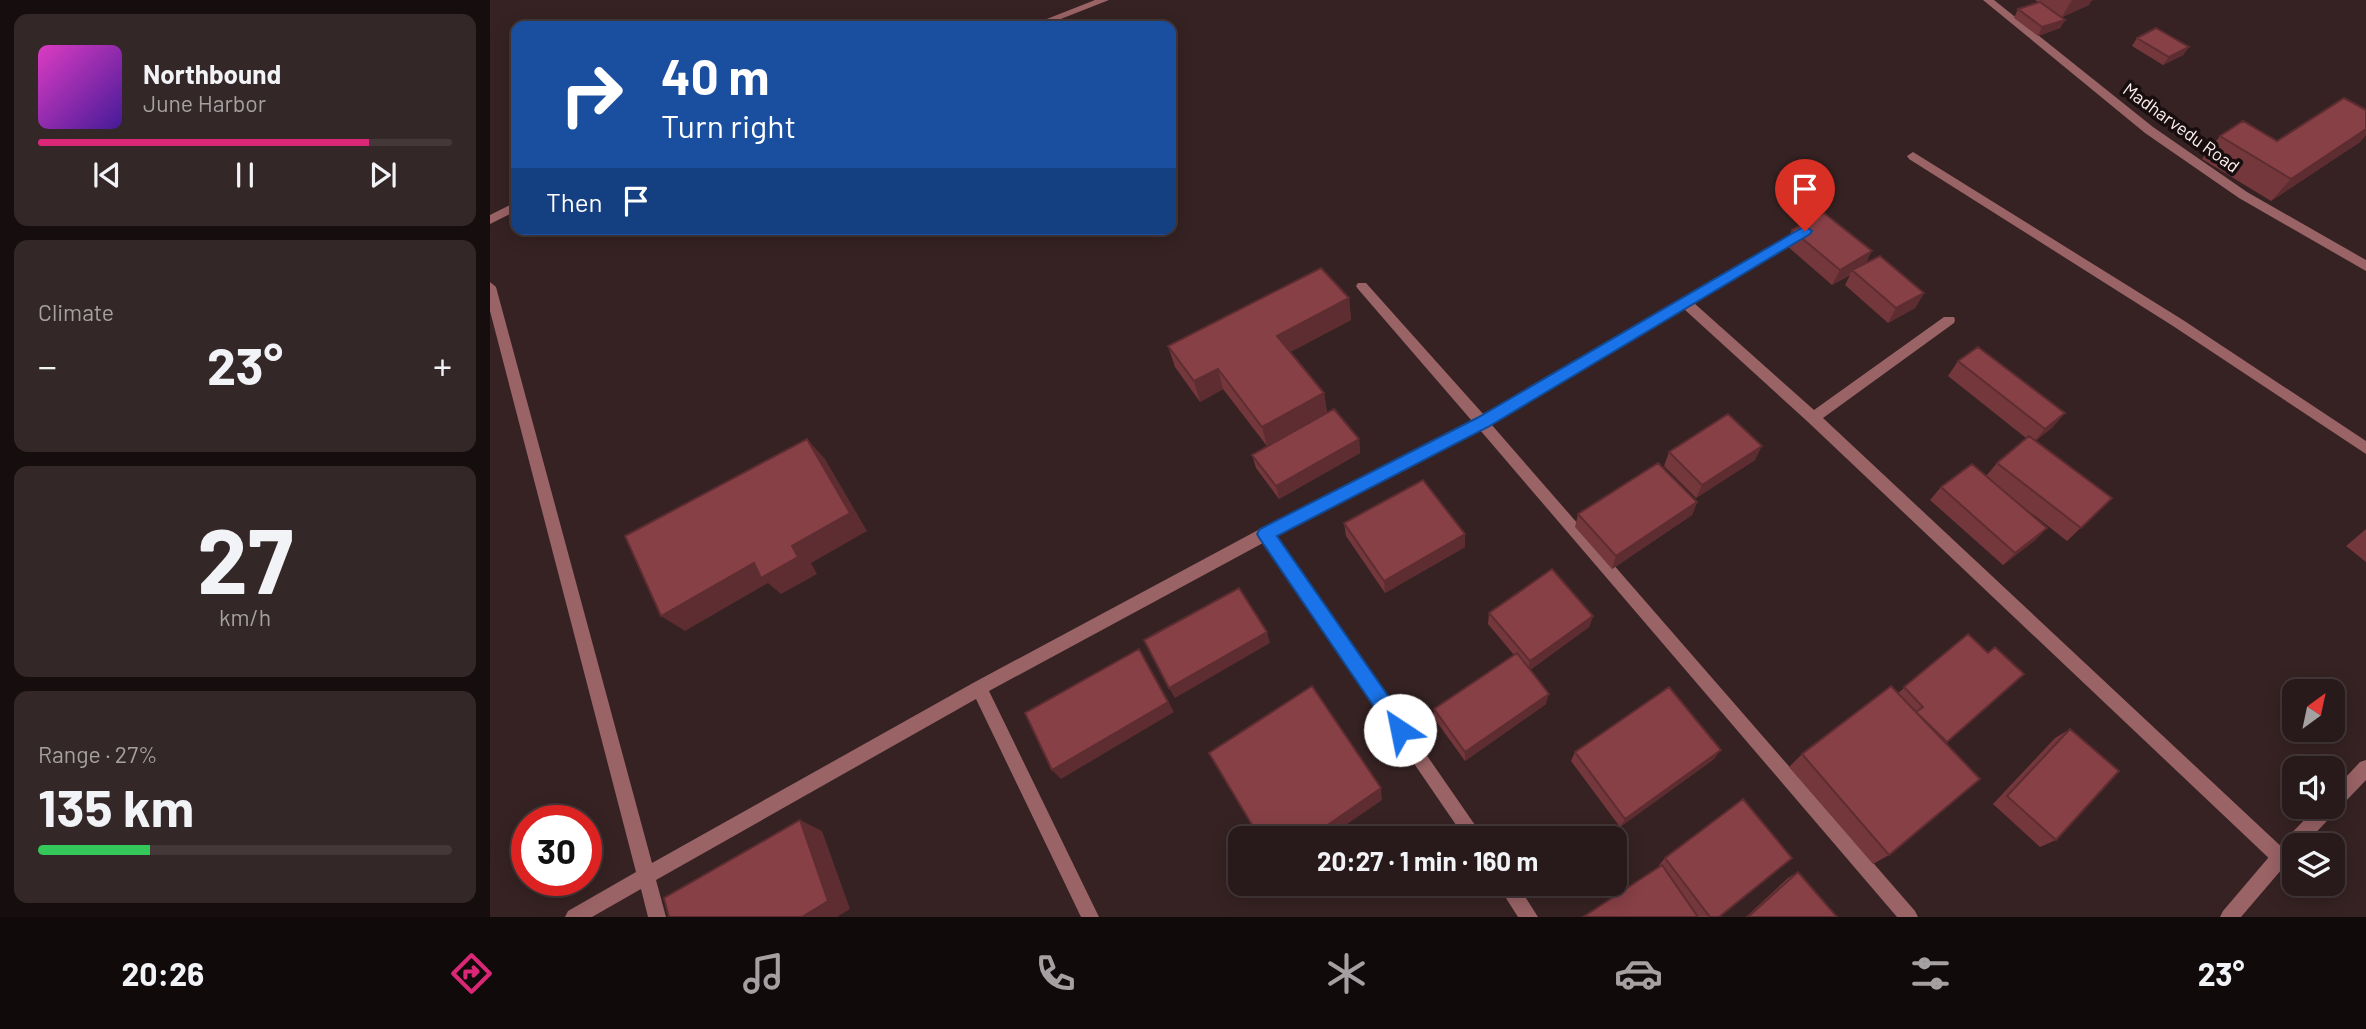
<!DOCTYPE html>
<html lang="en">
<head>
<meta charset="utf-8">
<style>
  body { margin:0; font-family:Barlow,sans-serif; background:#342727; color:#f1f3f6; height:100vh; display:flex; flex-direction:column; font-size:26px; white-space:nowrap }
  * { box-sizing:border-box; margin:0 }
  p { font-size:23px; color:#a5a1a2 }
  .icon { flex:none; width:38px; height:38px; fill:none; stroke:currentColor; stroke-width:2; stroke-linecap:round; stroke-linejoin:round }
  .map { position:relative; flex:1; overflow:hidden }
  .sheet { display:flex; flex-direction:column; gap:14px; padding:14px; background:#160e0e; width:490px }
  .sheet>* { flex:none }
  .guide { position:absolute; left:21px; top:21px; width:665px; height:214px; border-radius:14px; box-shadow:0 4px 18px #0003,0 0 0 2px #443839; background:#1a4fa0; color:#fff; overflow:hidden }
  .needle { width:46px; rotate:33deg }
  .fabs { position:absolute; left:1792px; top:679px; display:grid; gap:14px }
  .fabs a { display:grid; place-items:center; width:63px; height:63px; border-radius:14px; background:#281a1a; box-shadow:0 4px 18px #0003,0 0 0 2px #443839; font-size:35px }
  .speed { position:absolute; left:21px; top:805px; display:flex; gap:14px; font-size:35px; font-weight:700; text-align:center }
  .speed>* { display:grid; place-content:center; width:91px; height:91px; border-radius:50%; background:#281a1a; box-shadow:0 4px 18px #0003,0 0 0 2px #443839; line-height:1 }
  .speed .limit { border:10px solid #d22; background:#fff; color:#111 }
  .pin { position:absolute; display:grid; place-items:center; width:60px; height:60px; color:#fff; margin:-72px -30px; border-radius:50% 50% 50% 0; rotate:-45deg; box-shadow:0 0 7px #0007 }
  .pin .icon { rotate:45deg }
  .me { position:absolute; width:77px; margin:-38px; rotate:326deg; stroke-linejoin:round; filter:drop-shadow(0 0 5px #0008) }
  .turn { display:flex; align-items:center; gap:24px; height:147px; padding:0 35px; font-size:32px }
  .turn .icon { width:91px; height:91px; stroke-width:2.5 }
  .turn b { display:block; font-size:49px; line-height:60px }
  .then { display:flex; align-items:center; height:66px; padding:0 35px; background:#0003; gap:14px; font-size:26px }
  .big { font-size:52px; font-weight:700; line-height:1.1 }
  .sheet .card { flex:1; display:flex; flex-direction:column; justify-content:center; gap:10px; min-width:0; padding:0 24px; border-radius:14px; background:#342727 }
  .sheet .dial { align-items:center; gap:0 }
  .dial b { font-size:91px; line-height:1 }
  .song { display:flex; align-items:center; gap:21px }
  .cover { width:84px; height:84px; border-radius:10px; background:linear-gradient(135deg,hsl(310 70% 55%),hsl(260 70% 35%)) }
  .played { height:7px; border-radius:4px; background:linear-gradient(90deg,#db2777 80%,#443839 80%) }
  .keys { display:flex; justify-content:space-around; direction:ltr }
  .heat { display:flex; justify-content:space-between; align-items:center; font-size:38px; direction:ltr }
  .charge { height:10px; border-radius:5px; background:linear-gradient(90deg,#34c759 27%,#443839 0) }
  .trip { position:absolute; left:738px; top:826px; width:399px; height:70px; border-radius:14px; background:#281a1a; box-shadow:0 4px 18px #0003,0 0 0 2px #443839; font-weight:700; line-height:70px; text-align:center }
  .tabs { display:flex; height:112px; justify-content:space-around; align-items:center; background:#100a0a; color:#a5a1a2 }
  .tabs .icon { width:49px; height:49px }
  .tabs .active { color:#db2777 }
  .tabs b { font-size:32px; color:#f1f3f6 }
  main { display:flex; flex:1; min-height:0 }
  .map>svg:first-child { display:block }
</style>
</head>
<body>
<main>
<section class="sheet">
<div class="card">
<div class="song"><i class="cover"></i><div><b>Northbound</b><p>June Harbor</p></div></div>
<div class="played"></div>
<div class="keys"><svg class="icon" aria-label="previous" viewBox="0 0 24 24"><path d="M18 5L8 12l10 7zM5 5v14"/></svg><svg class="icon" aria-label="pause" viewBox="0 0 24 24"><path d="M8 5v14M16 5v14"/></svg><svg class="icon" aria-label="next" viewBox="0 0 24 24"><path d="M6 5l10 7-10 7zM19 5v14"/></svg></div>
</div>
<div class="card"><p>Climate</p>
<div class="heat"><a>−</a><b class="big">23°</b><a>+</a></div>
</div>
<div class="card dial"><b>27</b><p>km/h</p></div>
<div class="card"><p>Range · 27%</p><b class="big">135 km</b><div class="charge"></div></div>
</section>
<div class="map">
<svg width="1876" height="917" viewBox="0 0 1876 917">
  <rect width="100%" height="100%" fill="#362223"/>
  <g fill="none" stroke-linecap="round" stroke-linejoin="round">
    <!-- minor -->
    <path fill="#9a6366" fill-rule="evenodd" d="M 1423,152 L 1693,320 L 1876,441 L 1876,454 L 1683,326 L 1419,159 L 1417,156 Z
      M 1314,228 L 1320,232 L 1318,235 L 1204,303 L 1324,410 L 1454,317 L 1464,317 L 1465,320 L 1464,323 L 1333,418 L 1796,851 L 1799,857 L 1796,863 L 1790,866 L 1784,863 L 1318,422 L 1194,309 L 1001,424 L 1425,911 L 1428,917 L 1407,917 L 990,430 L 785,536 L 994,838 L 975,838 L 773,543 L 499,691 L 609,917 L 591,917 L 486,699 L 166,880 L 176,917 L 158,917 L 151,889 L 102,917 L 75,917 L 78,911 L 146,872 L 0,311 L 0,282 L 6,287 L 162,863 L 483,683 L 770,529 L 982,421 L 868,289 L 866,286 L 868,283 L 876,283 L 994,415 Z
      M 1007,884 L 1027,884 L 1048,917 L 1028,917 Z"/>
    <!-- tertiary -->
    <path fill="#9a6366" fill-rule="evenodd" d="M 605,0 L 619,0 L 553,26 L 539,26 Z
      M 1493,0 L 1504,0 L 1663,127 L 1757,192 L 1876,260 L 1876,271 L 1749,198 L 1655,133 Z
      M 26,202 L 26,211 L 0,224 L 0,215 Z
      M 1876,760 L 1876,780 L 1814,845 L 1804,845 L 1804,855 L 1751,917 L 1730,917 L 1733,911 L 1784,851 L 1827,807 L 1843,807 L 1843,791 L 1870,762 Z"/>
  </g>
  <!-- wall -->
  <path fill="#74373c" d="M 1545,0 L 1603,0 L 1601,1 L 1599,5 L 1572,17 L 1575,20 L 1570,28 L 1548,36 L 1524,18 L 1528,9 L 1548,2 Z
    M 1647,38 L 1699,47 L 1693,55 L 1673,65 L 1642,46 Z
    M 1876,110 L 1876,135 L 1870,142 L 1781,201 L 1712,159 L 1730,136 L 1787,141 Z
    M 1302,230 L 1376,263 L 1434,293 L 1425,308 L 1398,323 L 1355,285 L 1360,275 L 1342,285 L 1296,245 Z
    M 859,298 L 861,320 L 800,352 L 834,393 L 837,413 L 869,439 L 870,453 L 789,499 L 766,468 L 762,455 L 777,446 L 733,389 L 710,402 L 685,367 L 678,346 Z
    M 1468,361 L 1563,427 L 1545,441 L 1622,498 L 1577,541 L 1508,487 L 1557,528 L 1544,541 L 1513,565 L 1440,500 L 1451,487 L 1496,476 L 1507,463 L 1536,438 L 1458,376 Z
    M 1179,452 L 1265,460 L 1206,498 L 1174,466 Z
    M 1207,502 L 1202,515 L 1122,569 L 1085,527 L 1088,514 Z
    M 854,523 L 975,547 L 895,593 L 856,536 Z
    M 1876,529 L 1876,562 L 1856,546 Z
    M 999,613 L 1103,616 L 1099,627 L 1040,670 L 1056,704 L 975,761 L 944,718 L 944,709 L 1024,655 L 998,624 Z
    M 1478,634 L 1456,743 L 1399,855 L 1383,864 L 1299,767 L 1312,754 L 1408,693 Z
    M 1580,729 L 1566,840 L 1550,847 L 1503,804 L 1565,738 Z
    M 1085,752 L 1224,759 L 1130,827 L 1081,761 Z
    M 1175,858 L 1229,917 L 1208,917 L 1169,865 Z
    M 1308,872 L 1347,917 L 1256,917 L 1298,878 Z"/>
  <!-- shaded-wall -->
  <path fill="#5e2d31" d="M 1583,0 L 1603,0 L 1601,1 L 1599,5 L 1572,17 L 1581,1 Z
    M 1575,20 L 1570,28 L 1548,36 L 1552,27 Z
    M 1699,47 L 1693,55 L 1673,65 L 1679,57 Z
    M 1876,129 L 1876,135 L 1870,142 L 1781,201 L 1801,179 Z
    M 1382,251 L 1374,267 L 1362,270 L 1360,274 L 1342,285 L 1350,270 Z
    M 1434,293 L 1425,308 L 1398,323 L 1406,308 Z
    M 859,298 L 861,320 L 791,357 L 787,336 Z
    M 728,369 L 733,389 L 710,402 L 704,381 Z
    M 834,393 L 837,413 L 777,446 L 772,427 Z
    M 1575,413 L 1563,427 L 1543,443 L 1555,429 Z
    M 317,439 L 335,459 L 377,531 L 321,563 L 327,574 L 291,594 L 278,583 L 195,631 L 171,616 L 264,563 L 302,546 Z
    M 869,439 L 870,453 L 789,499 L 786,486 Z
    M 1272,446 L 1265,460 L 1206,498 L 1212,485 Z
    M 1207,502 L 1202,515 L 1122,569 L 1126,556 Z
    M 1557,528 L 1544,541 L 1513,565 L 1525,553 Z
    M 975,534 L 975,547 L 895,593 L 894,581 Z
    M 1103,616 L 1099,627 L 1037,672 L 1040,661 Z
    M 777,632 L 780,643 L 685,698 L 679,688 Z
    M 649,649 L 684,712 L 571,779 L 562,770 Z
    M 1059,694 L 1056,704 L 975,761 L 975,752 Z
    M 1231,750 L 1224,759 L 1130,827 L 1135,819 Z
    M 891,788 L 892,800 L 837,838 L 819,838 Z
    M 310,820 L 332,831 L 360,909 L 347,917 L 312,917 Z"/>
  <!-- building -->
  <path fill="#874046" stroke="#5e2d31" stroke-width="2" d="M 1550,2 L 1575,20 L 1552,27 L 1528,9 Z
    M 1666,28 L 1699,47 L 1679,57 L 1647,38 Z
    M 1854,98 L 1876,110 L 1876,129 L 1801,179 L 1730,136 L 1753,121 L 1787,141 Z
    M 1334,213 L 1382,251 L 1350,270 L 1302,230 Z
    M 1390,256 L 1434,293 L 1406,308 L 1362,270 Z
    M 831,268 L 859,298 L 787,336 L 834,393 L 772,427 L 728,369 L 704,381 L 678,346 Z
    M 1488,347 L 1575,413 L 1555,429 L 1468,361 Z
    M 844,409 L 869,439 L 786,486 L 762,455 Z
    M 1238,414 L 1272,446 L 1212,485 L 1179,452 Z
    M 1539,436 L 1622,498 L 1591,528 L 1507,463 Z
    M 317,439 L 360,513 L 302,546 L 308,557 L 271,578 L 264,563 L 171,616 L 135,536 Z
    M 1168,463 L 1207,502 L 1126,556 L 1088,514 Z
    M 1482,464 L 1557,528 L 1525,553 L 1451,487 Z
    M 933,480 L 975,534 L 894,581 L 854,523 Z
    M 1062,569 L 1103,616 L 1040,661 L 999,613 Z
    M 749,588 L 777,632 L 679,688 L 654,640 Z
    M 1478,634 L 1498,653 L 1505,647 L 1534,674 L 1457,742 L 1426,712 L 1433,707 L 1414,687 Z
    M 649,649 L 678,702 L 562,770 L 535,713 Z
    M 1027,653 L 1059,694 L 975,752 L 944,709 Z
    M 822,686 L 891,788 L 819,838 L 770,838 L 719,753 Z
    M 1401,686 L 1490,779 L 1399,855 L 1312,754 Z
    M 1179,687 L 1231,750 L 1135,819 L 1085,752 Z
    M 1580,729 L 1629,771 L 1566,840 L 1517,796 Z
    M 1253,799 L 1302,858 L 1229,917 L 1220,917 L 1175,858 Z
    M 310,820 L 338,901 L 312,917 L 179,917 L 174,898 Z
    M 1172,865 L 1208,917 L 1093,917 Z
    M 1308,872 L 1347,917 L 1258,917 Z"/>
  <!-- route -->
  <path fill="#1a73e8" stroke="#114b97" stroke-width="2" d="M 1315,226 L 1322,231 L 1320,234 L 998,427 L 787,536 L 917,723 L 920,730 L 917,736 L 910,739 L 904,736 L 770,539 L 767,534 L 770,529 L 987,418 Z"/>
  <g text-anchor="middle" stroke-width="7" stroke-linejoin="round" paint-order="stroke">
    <!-- far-street labels -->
    <g font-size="18" fill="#fdeeef" stroke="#180e0f">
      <text transform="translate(1691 128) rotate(36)" y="6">Madharvedu Road</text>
    </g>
  </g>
</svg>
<div class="fabs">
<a><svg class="needle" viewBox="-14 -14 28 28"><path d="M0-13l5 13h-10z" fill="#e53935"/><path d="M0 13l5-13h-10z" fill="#a5a1a2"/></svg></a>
<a><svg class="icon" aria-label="sound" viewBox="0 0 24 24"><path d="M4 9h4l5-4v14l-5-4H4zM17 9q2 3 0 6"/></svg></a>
<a><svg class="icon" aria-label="layers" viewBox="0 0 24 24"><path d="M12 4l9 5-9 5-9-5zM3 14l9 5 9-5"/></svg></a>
</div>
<div class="speed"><div class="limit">30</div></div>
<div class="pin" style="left:1315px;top:231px;background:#d93025"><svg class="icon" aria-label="arrive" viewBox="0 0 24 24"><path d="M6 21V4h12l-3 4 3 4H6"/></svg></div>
<svg class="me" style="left:910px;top:730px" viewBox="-20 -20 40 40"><circle r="19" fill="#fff"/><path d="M0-13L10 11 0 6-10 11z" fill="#1a73e8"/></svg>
<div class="trip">20:27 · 1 min · 160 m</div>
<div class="guide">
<div class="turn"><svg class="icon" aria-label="right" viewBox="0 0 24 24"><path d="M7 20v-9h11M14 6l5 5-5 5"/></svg><div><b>40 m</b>Turn right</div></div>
<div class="then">Then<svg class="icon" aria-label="arrive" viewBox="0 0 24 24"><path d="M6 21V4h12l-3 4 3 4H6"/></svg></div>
</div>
</div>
</main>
<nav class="tabs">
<b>20:26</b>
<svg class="icon active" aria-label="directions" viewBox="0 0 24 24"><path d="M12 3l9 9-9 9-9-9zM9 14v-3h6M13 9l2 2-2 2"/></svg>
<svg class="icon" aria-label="music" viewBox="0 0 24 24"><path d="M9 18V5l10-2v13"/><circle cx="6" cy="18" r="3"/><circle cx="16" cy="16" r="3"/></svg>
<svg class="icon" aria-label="phone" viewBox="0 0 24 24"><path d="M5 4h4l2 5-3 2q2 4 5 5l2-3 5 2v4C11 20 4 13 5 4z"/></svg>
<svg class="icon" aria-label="climate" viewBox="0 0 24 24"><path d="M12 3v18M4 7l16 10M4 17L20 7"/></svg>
<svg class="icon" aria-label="car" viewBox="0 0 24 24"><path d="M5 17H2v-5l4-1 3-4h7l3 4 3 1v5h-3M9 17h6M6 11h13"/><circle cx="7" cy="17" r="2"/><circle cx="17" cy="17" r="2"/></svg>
<svg class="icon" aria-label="filters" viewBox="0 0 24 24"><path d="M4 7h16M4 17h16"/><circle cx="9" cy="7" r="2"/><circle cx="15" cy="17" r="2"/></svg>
<b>23°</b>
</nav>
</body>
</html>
